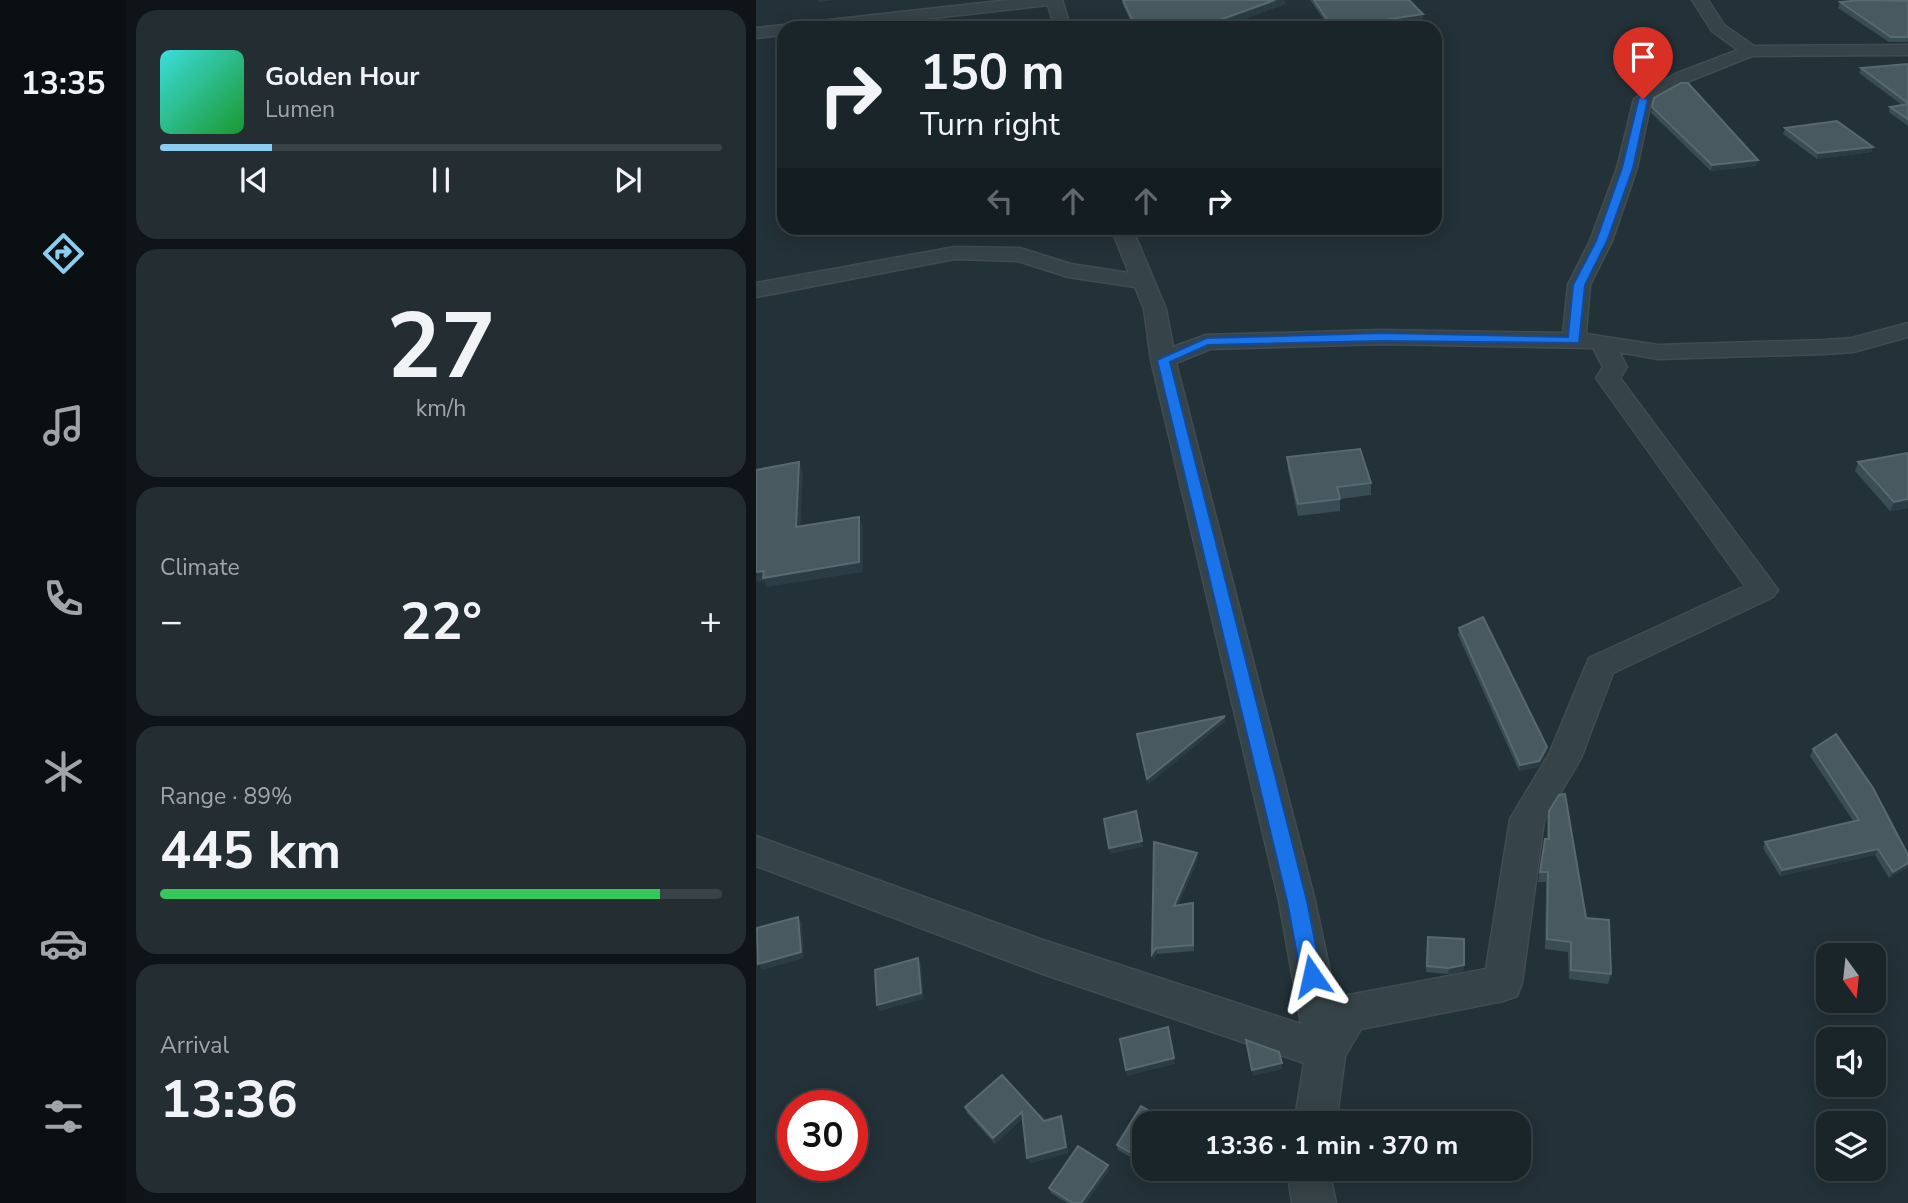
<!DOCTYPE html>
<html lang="en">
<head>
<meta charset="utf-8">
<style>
  body { margin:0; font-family:"Nunito Sans",sans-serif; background:#232d32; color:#f1f3f6; height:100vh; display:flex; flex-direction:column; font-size:26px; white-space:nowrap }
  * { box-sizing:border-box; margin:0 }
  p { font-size:23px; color:#9fa5a8 }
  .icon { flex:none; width:38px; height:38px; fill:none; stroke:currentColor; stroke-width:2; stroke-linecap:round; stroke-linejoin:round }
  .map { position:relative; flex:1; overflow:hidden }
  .drawer { display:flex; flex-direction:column; gap:10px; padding:10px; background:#0e1417; width:630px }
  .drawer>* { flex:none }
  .top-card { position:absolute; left:21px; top:21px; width:665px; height:214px; border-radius:21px; box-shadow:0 4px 18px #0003,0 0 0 2px #384247; background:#1a252a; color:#f1f3f6; overflow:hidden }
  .needle { width:46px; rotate:165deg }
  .fabs { position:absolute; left:1060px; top:943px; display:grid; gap:14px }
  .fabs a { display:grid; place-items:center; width:70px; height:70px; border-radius:14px; background:#1a252a; box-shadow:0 4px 18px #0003,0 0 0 2px #384247; font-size:35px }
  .speed { position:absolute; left:21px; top:1090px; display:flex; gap:14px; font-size:35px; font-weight:700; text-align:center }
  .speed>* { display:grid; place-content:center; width:91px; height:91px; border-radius:50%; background:#1a252a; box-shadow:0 4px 18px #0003,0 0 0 2px #384247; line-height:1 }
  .speed .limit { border:10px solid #d22; background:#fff; color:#111 }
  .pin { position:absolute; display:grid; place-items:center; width:60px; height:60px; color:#fff; margin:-72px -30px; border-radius:50% 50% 50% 0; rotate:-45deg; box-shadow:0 0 7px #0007 }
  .pin .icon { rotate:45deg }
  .me { position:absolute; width:77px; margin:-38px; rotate:349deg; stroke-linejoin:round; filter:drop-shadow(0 0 5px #0008) }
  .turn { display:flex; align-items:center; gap:24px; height:147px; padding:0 28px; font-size:32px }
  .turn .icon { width:91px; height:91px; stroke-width:2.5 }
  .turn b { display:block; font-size:49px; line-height:60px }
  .lanes { display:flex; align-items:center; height:66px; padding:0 28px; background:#0003; justify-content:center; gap:35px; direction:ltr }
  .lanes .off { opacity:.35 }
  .big { font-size:52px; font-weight:700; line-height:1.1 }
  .drawer .card { flex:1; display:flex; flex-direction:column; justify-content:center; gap:10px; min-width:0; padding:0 24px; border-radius:21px; background:#232d32 }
  .drawer .dial { align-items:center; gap:0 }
  .dial b { font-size:91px; line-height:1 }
  .song { display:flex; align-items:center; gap:21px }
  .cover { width:84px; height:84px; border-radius:10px; background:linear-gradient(135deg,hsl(180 70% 55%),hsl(130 70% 35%)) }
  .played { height:7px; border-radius:4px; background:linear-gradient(90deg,#8bcdf0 20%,#384247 20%) }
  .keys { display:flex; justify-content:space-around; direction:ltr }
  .heat { display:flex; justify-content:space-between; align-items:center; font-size:38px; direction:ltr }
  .charge { height:10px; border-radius:5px; background:linear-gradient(90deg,#34c759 89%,#384247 0) }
  .trip { position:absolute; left:376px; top:1111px; width:399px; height:70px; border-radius:21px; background:#1a252a; box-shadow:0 4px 18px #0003,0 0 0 2px #384247; font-weight:700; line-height:70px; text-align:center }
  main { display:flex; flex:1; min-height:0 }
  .tabs { display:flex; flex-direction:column; width:126px; justify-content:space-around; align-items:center; background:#0a0f11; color:#9fa5a8 }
  .tabs .icon { width:49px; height:49px }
  .tabs .selected { color:#8bcdf0 }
  .tabs b { font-size:32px; color:#f1f3f6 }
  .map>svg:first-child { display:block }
</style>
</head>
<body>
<main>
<nav class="tabs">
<b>13:35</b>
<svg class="icon selected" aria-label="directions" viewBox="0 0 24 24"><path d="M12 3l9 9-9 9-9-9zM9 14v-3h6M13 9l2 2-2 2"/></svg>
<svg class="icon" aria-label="music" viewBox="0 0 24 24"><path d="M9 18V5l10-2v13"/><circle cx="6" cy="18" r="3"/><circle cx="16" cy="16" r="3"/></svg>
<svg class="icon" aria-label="phone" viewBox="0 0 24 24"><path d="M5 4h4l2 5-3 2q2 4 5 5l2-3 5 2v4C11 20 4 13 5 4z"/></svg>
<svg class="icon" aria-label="climate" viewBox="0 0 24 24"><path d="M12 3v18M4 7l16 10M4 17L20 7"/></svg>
<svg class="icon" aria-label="car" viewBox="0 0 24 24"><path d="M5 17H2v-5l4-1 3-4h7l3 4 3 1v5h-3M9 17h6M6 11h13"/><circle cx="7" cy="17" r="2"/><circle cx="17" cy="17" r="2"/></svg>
<svg class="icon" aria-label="filters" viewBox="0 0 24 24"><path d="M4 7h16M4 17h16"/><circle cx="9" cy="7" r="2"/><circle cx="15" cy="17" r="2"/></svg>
</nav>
<section class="drawer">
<div class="card">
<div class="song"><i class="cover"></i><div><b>Golden Hour</b><p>Lumen</p></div></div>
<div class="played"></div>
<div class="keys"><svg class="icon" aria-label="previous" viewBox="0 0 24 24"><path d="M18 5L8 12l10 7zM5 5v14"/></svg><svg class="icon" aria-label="pause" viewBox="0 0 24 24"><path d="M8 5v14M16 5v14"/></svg><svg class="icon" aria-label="next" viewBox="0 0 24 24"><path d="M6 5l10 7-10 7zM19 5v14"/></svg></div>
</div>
<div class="card dial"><b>27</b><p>km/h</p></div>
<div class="card"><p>Climate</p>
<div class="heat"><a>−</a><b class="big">22°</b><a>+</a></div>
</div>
<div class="card"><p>Range · 89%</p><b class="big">445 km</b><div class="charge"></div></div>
<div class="card"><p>Arrival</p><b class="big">13:36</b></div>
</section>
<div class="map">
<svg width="1152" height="1203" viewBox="0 0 1152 1203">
  <rect width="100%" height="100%" fill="#233138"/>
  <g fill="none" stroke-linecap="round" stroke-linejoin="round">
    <defs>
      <path id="minor" d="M 253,0 L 306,0 L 315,28 L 299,28 L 292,5 L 89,28 L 38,28 L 46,23 Z
        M 936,0 L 952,0 L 968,25 L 998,46 L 1152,45 L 1152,55 L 996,56 L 931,82 L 895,102 L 881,168 L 856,241 L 834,285 L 830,334 L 902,345 L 1068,340 L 1096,338 L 1152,323 L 1152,337 L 1097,352 L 1068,354 L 902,359 L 863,352 L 871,367 L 864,378 L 1022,590 L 1017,597 L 857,673 L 825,758 L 788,821 L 766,983 L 761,996 L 747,1001 L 605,1029 L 589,1056 L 580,1124 L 538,1124 L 548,1063 L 287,974 L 0,866 L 0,836 L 287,940 L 545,1024 L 523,901 L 395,360 L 388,309 L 379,287 L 312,277 L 262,261 L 199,259 L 0,297 L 0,283 L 199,247 L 264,248 L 315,264 L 373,273 L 355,228 L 376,228 L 410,309 L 417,347 L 450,335 L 626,330 L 807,333 L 812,285 L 834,241 L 861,168 L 878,99 L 919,74 L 982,50 L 956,31 ZM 626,344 L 837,348 L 847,367 L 840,378 L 989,586 L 833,658 L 793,754 L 754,819 L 730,969 L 593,995 L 580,1000 L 559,901 L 420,363 L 454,349 Z
        M 28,25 L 35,28 L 28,28 L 28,35 L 0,38 L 0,28 Z
        M 531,1169 L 573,1169 L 580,1203 L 536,1203 Z"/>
    </defs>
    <!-- minor casing -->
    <use href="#minor" stroke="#404c51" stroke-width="3"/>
    <!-- minor -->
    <use href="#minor" fill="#364348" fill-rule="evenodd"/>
  </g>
  <!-- wall -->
  <path fill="#3b4d54" d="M 366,0 L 528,0 L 529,4 L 464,28 L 378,28 L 367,5 Z
    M 554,0 L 653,0 L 667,14 L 666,19 L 608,28 L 574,28 Z
    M 1152,1 L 1152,42 L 1133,42 L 1082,8 L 1084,2 Z
    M 1152,64 L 1152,126 L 1133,112 L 1134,107 L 1146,105 L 1103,73 L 1105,68 Z
    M 898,98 L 1002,160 L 1000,166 L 955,171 L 895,113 Z
    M 1029,128 L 1116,152 L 1061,159 L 1027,134 Z
    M 1152,453 L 1152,508 L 1134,511 L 1099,471 L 1102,462 Z
    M 531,457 L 615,483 L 615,495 L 584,499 L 584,511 L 542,516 L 532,470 Z
    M 703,628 L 790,754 L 782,767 L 763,771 L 702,635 Z
    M 1057,749 L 1152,855 L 1152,867 L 1133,878 L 1119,855 L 1024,876 L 1007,848 L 1009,842 L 1097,821 L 1054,756 Z
    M 793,811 L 830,918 L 855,974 L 852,984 L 813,979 L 812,952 L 789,949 L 790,882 L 782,882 L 787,849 L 789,839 L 791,839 L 791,821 Z
    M 442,859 L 422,905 L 438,909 L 438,951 L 401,954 L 397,960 L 396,954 Z
    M 671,943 L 708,965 L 707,971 L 692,974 L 670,972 Z
    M 209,1107 L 288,1121 L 305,1116 L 307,1121 L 312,1153 L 274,1163 L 271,1158 L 266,1119 L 239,1144 L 211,1113 Z
    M 388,1124 L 388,1165 L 362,1150 L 361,1145 Z
    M 682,1169 L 720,1169 L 719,1174 Z
    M 353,1170 L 330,1203 L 311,1203 L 295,1193 L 293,1188 Z"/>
  <!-- shaded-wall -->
  <path fill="#2c3c44" d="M 61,0 L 80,0 L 62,2 Z
    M 519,0 L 528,0 L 529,4 L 464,28 L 458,28 L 458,22 Z
    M 667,14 L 666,19 L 608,28 L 577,28 Z
    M 1117,147 L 1116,152 L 1061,159 L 1062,153 Z
    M 1002,160 L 1000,166 L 955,171 L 956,165 Z
    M 448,228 L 476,228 L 448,233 Z
    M 43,462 L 47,472 L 44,536 L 40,527 Z
    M 1152,499 L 1152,508 L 1134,511 L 1138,502 Z
    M 103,517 L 107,527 L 107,572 L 11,587 L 8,581 L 0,582 L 0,572 Z
    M 469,716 L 469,722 L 392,785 L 391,779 Z
    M 791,747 L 790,754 L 782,767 L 763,771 L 764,765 Z
    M 386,841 L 387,847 L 354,854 L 353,848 Z
    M 1122,849 L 1119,855 L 1024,876 L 1026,870 Z
    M 441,853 L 442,859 L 419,912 L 418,906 Z
    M 1152,863 L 1152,868 L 1133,878 L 1137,872 Z
    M 42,917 L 46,923 L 48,958 L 6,970 L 2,964 Z
    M 400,948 L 401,954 L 397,960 L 396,954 Z
    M 162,958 L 165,964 L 168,999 L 124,1011 L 121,1005 Z
    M 708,965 L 707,971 L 692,974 L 693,968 Z
    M 418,1058 L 419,1064 L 371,1076 L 370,1070 Z
    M 526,1063 L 526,1069 L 497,1076 L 496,1070 Z
    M 266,1112 L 268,1117 L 239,1144 L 237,1138 Z
    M 305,1116 L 307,1121 L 312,1153 L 274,1163 L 271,1158 Z
    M 352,1165 L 353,1170 L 330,1203 L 325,1203 Z"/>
  <!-- building -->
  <path fill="#485960" stroke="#586970" stroke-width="2" d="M 367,0 L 519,0 L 458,22 L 460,28 L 380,28 Z
    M 558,0 L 653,0 L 667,14 L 577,28 Z
    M 1106,0 L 1152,1 L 1152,37 L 1135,37 L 1084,2 Z
    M 269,22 L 271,28 L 232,28 Z
    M 1152,64 L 1152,103 L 1105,68 Z
    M 925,83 L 932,83 L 1002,160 L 956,165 L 896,107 L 898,98 Z
    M 1152,104 L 1152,119 L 1134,107 Z
    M 1081,121 L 1117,147 L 1062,153 L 1029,128 Z
    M 604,449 L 615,483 L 581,487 L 584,499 L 542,504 L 531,457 Z
    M 1152,453 L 1152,499 L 1138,502 L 1102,462 Z
    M 43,462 L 40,527 L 103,517 L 103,562 L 7,578 L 8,571 L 0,572 L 0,470 Z
    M 727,617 L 791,747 L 783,761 L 764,765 L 703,628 Z
    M 469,716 L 391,779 L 381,734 Z
    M 1080,734 L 1117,788 L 1152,855 L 1152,863 L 1137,872 L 1122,849 L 1026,870 L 1009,842 L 1103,820 L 1057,749 Z
    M 809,794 L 830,918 L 853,920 L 855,974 L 815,970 L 815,942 L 791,939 L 792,872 L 784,872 L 789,839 L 793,839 L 793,811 L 803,795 Z
    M 380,811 L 386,841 L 353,848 L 348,819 Z
    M 398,842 L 441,853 L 418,906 L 437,903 L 437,945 L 400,948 L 396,954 Z
    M 42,917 L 45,952 L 2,964 L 1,928 Z
    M 672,937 L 708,939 L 708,965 L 693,968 L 671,966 Z
    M 162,958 L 165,993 L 121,1005 L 119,970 Z
    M 412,1027 L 418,1058 L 370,1070 L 364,1039 Z
    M 490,1040 L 523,1052 L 526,1063 L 496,1070 Z
    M 246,1075 L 288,1121 L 305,1116 L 310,1147 L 271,1158 L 266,1112 L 237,1138 L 209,1107 Z
    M 385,1106 L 416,1124 L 388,1124 L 388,1160 L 361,1145 Z
    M 666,1111 L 723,1118 L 723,1124 L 665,1124 Z
    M 322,1146 L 352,1165 L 325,1203 L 317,1203 L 293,1188 Z"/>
  <!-- route -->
  <path fill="#1a73e8" stroke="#114b97" stroke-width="2" d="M 883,97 L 892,99 L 877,168 L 851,241 L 829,285 L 823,343 L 626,341 L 452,345 L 414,362 L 551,901 L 566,976 L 563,983 L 556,986 L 548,983 L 545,976 L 531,901 L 401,360 L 450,338 L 626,333 L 812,337 L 817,285 L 840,241 L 866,168 Z"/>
</svg>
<div class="fabs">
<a><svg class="needle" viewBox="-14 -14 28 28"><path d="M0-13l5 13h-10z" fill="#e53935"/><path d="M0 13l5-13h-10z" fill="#9fa5a8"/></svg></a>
<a><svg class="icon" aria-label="sound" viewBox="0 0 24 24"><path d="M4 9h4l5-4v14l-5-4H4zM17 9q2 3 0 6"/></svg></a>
<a><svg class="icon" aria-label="layers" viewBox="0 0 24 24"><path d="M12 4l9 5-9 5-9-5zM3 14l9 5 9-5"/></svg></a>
</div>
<div class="speed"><div class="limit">30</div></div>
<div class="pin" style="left:887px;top:99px;background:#d93025"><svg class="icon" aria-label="arrive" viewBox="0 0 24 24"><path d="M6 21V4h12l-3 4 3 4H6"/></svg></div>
<svg class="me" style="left:556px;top:976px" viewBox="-20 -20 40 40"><path d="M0-17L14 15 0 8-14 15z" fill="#1a73e8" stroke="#fff" stroke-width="4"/></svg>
<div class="trip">13:36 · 1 min · 370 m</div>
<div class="top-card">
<div class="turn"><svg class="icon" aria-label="right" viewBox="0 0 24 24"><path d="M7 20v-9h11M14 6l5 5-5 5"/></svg><div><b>150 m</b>Turn right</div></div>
<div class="lanes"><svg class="icon off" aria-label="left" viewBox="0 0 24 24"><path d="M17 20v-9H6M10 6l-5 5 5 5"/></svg><svg class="icon off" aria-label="ahead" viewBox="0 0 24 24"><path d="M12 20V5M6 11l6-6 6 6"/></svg><svg class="icon off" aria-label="ahead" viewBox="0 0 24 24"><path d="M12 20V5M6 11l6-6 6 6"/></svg><svg class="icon" aria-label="right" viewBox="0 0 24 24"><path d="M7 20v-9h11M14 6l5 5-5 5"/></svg></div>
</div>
</div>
</main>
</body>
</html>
